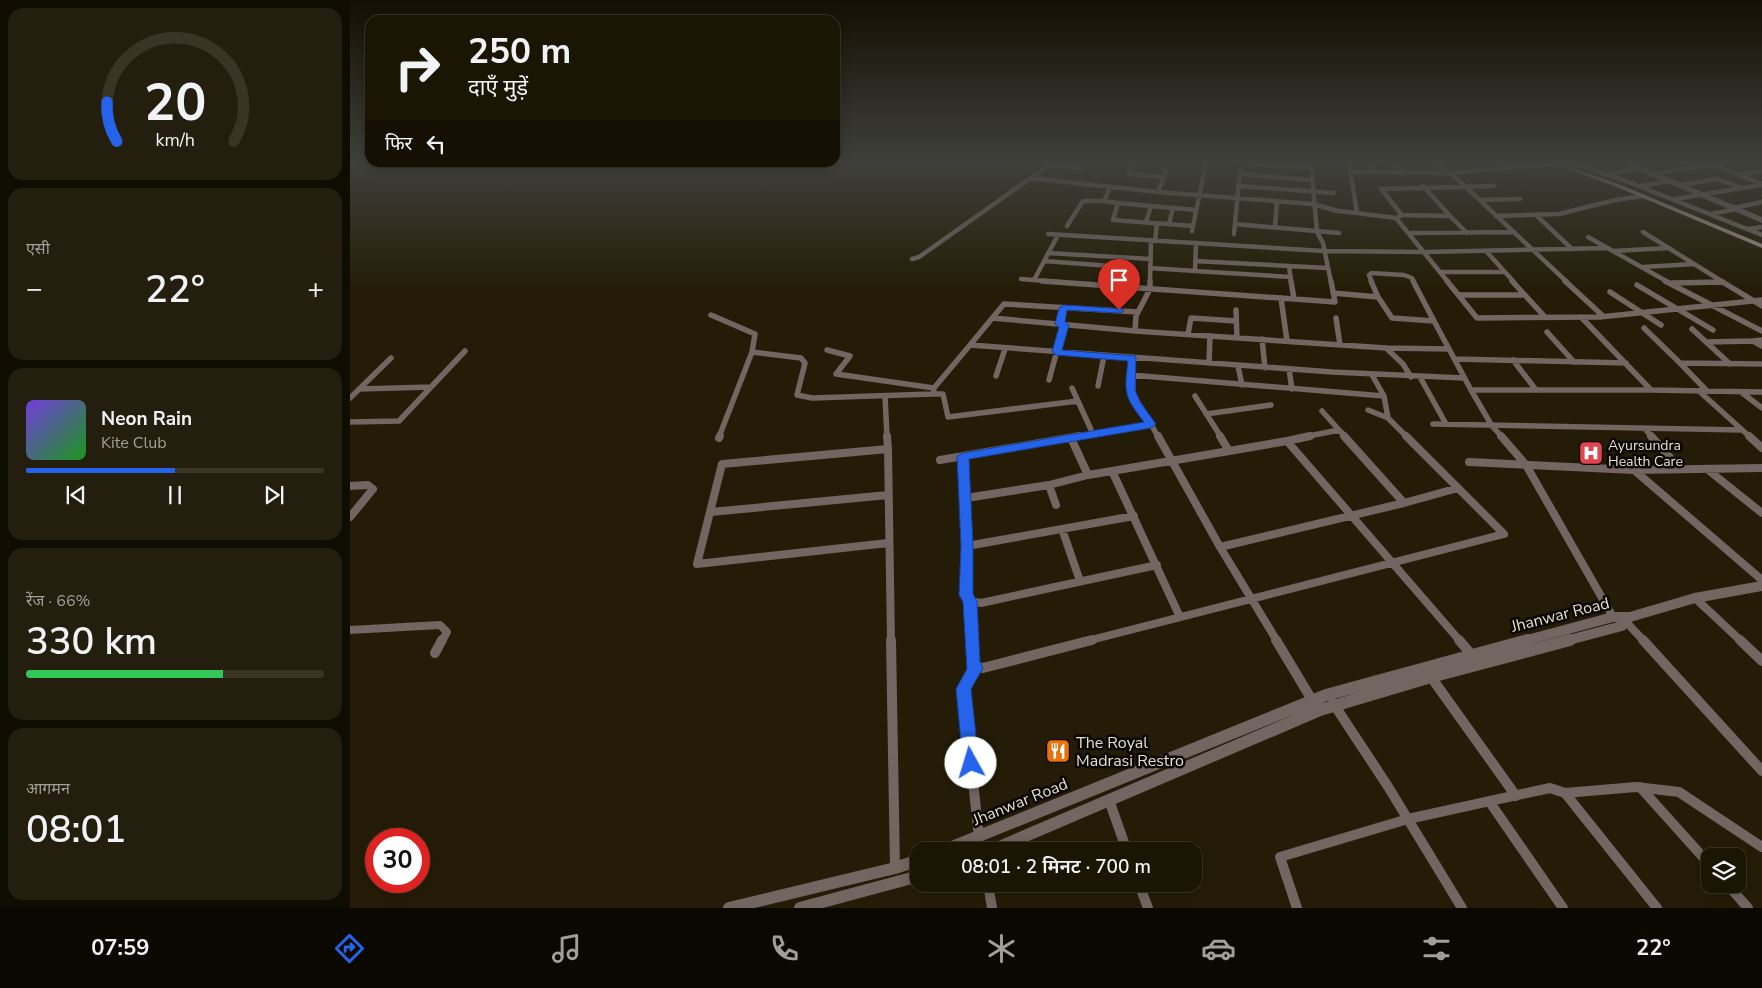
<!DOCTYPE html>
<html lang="hi">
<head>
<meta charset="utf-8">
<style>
  body { margin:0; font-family:"Nunito Sans","Noto Sans Devanagari",sans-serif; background:#241e0e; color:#f1f3f6; height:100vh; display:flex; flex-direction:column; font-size:19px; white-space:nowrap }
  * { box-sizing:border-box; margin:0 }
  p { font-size:16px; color:#a09f9a }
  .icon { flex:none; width:28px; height:28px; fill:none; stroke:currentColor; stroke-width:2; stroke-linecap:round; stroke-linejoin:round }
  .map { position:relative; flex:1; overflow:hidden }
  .sheet { display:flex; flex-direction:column; gap:8px; padding:8px; background:#0f0c02; width:350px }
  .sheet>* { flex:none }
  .hud { position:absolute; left:15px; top:15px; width:475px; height:152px; border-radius:15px; box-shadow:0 2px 12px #0003,0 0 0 1px #393426; background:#1b1504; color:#f1f3f6; overflow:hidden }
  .fabs { position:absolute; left:1351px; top:848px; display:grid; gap:10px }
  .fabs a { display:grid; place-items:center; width:45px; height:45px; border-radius:10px; background:#1b1504; box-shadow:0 2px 12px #0003,0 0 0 1px #393426; font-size:25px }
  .speed { position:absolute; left:15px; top:828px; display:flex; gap:10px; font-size:25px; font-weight:700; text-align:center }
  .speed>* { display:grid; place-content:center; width:65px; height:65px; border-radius:50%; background:#1b1504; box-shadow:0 2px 12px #0003,0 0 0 1px #393426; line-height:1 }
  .speed .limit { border:8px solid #d22; background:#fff; color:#111 }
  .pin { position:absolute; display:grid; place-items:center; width:42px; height:42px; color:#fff; margin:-51px -21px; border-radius:50% 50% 50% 0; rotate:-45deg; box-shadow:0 0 5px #0007 }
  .pin .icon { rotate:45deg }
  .me { position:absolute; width:55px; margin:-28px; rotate:354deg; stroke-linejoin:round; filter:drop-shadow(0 0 4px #0008) }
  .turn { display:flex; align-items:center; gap:18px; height:105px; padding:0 20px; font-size:22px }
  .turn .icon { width:65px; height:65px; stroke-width:2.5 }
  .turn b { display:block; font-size:35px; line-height:42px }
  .then { display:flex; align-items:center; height:48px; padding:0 20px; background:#0003; gap:10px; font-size:19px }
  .big { font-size:38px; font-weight:600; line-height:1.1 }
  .sheet .card { flex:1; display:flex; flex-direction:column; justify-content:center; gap:8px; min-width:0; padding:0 18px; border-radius:15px; background:#241e0e }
  .sheet .dial { align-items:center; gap:0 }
  .dial svg { height:130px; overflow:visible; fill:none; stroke:#393426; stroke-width:7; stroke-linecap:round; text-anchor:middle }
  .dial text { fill:#f1f3f6; stroke:none }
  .song { display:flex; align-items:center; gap:15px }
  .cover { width:60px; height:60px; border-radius:8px; background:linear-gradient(135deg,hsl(260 70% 55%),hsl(120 70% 35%)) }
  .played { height:5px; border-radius:2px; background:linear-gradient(90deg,#2563eb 50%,#393426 50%) }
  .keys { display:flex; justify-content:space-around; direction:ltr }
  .heat { display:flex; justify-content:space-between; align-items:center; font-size:28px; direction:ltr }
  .charge { height:8px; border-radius:4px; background:linear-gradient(90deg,#34c759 66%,#393426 0) }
  .trip { position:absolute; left:560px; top:842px; width:292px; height:50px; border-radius:15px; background:#1b1504; box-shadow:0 2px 12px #0003,0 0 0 1px #393426; font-weight:600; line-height:50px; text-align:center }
  .tabs { display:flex; height:80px; justify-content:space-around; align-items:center; background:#0b0802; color:#a09f9a }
  .tabs .icon { width:35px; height:35px }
  .tabs .current { color:#2563eb }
  .tabs b { font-size:22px; color:#f1f3f6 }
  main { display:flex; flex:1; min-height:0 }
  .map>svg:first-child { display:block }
</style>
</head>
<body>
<main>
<section class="sheet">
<div class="card dial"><svg viewBox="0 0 100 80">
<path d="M14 69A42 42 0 1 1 86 69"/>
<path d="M14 69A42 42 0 0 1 8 45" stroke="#2563eb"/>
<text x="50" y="56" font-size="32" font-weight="700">20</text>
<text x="50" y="72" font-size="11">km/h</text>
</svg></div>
<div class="card"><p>एसी</p>
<div class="heat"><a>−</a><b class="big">22°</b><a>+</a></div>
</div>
<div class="card">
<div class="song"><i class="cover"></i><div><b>Neon Rain</b><p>Kite Club</p></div></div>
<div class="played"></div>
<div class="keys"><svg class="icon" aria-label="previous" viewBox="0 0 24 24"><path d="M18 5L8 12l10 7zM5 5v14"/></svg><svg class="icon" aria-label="pause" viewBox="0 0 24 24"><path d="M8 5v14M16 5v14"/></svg><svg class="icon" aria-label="next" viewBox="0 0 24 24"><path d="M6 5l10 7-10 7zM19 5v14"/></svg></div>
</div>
<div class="card"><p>रेंज · 66%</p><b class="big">330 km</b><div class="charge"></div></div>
<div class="card"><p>आगमन</p><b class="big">08:01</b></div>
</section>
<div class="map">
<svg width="1412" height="908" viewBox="0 0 1412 908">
  <rect width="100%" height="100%" fill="#241c06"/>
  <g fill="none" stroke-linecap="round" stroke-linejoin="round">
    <!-- minor-far3 -->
    <path stroke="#726562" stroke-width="4.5" d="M 420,163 L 428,163
      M 784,163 L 779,174 L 814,177
      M 886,163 L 961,168
      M 961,163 L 967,232 L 973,243 L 981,282
      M 1041,163 L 1055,172
      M 1082,163 L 1098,171
      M 1213,163 L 1101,173 L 1217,282
      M 1223,163 L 1276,181 L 1412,235
      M 1361,164 L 1412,184
      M 699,165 L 732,168
      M 1001,172 L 1101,173
      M 1025,172 L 1020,165 L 1030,163
      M 890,174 L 962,180
      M 1259,174 L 1291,168
      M 1303,174 L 1369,163
      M 1390,175 L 1412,171
      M 680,178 L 808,192 L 963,204 L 988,211 L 1007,213 L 999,163
      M 888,186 L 984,193
      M 1291,186 L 1320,181
      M 760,187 L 754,201 L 768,203
      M 1392,188 L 1412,185
      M 808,192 L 819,163
      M 1325,199 L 1392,188 L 1367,179 L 1330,185
      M 1130,200 L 1170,199
      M 1384,208 L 1412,202
      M 1007,213 L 1046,218 L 1098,282
      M 1361,214 L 1387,209
      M 1052,215 L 1100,216 L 1073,186
      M 1100,216 L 1117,233
      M 1146,216 L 1209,214 L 1265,200 L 1293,196
      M 1187,216 L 1222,249
      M 1046,218 L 1052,215 L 1031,189 L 1144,186
      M 796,222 L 801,206
      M 819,224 L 823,208
      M 885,224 L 989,233
      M 717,226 L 733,201 L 754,201
      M 843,226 L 763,220 L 768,203 L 846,210
      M 925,227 L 927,201
      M 1399,229 L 1412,227
      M 842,231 L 856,163
      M 1293,232 L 1373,282
      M 1060,233 L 1164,232
      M 698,234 L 974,251 L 1076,252 L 1258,248
      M 884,234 L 890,170
      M 1238,237 L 1318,282
      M 805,241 L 807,223
      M 1136,251 L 1164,282
      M 1263,251 L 1318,248
      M 698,253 L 801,259
      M 562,259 L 569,257 L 702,163
      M 694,261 L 761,266 L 759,282
      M 845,261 L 978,268
      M 939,266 L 941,282
      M 1293,267 L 1344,264
      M 800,268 L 845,271 L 846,243
      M 845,271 L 941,277
      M 1091,272 L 1154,272
      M 671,279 L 709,282
      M 684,280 L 708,235
      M 800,282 L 801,241
      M 1022,282 L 1019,275 L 1021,273 L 1054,275 L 1062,278 L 1064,282"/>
    <!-- minor-far2 -->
    <path stroke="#726562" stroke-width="5.5" d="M 692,281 L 985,302 L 981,281
      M 941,281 L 944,299
      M 1021,281 L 1028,297 L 1042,318 L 1084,321
      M 1063,281 L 1084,321
      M 1097,281 L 1127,318 L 1250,317 L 1412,300
      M 1162,281 L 1195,317
      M 1215,281 L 1253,316
      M 1315,281 L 1412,331
      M 1371,281 L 1412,306
      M 1322,283 L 1373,282
      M 1287,285 L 1363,330
      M 758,286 L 759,281
      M 1260,292 L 1311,325
      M 983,293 L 1028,297
      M 1109,295 L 1174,295
      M 931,298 L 937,341
      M 886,310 L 887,338
      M 361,315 L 405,334 L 402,352 L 451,358 L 455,363 L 447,395 L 462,398 L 583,394
      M 642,318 L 785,331 L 786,316 L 800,289 L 800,281
      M 986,318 L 990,345
      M 710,324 L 713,308
      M 1294,328 L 1330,363
      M 1342,329 L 1380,364
      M 785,331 L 1036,348 L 1099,349 L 1084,321
      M 1197,332 L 1224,362
      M 838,334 L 841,318 L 886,321
      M 912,339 L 915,368
      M 1412,340 L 1403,341 L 1412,346
      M 1356,342 L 1403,341
      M 620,345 L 654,304 L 788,312
      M 1036,348 L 1053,364 L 1061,377
      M 1099,349 L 1121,390 L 1301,390 L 1231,317
      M 477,350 L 500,356 L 486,374 L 584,388 L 620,345 L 982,372 L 1114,378
      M 1105,359 L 1276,363
      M 1163,360 L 1186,390
      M 859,363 L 860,336
      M 888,366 L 892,385
      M 939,369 L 942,389
      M 781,375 L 1034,396
      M 646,376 L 655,349
      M 1070,377 L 1096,424
      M 699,380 L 714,325
      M 748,386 L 754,356
      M 722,388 L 743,434
      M 9,389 L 81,387
      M 1121,390 L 1142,426 L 1152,437
      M 1301,390 L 1412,392
      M 584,391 L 583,394 L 593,394 L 598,417 L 728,401
      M 1349,391 L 1400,437
      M 1357,391 L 1330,363 L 1412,364
      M 1391,392 L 1412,408
      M 535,396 L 537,437
      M 845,396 L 871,437
      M 0,398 L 41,358
      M 1018,410 L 1038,418 L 1034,396 L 1022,375
      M 972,411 L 989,430
      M 856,414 L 921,405
      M 1038,418 L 1057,437
      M 0,422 L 49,421 L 115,351
      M 801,424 L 808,437
      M 1083,424 L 1392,430
      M 1295,429 L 1302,437
      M 369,437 L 402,352
      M 723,437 L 801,424 L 783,394 L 783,358
      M 954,437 L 989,430 L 996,437"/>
    <!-- minor-far1 -->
    <path stroke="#726562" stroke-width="8" d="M 537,436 L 538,449
      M 808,436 L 870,547 L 927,641
      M 870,436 L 879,451
      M 1151,436 L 1176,465 L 1263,617
      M 1301,436 L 1330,469
      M 1399,436 L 1412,448
      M 369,438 L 370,436
      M 721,438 L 738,475 L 762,471 L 830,617
      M 937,441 L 960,436
      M 613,456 L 616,498 L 699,485 L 738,475
      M 590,460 L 730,436
      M 1119,462 L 1284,470 L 1412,468
      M 1357,469 L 1412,513
      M 1284,470 L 1412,580
      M 762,471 L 937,441 L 1110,641
      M 699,485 L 706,505
      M 0,486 L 18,485 L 23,489 L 0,517
      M 616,498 L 617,546 L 784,516
      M 1054,503 L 1108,488
      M 361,512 L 538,495
      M 712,529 L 730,581
      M 538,543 L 347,564 L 372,464 L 538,449 L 541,641
      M 617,546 L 616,595 L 620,601 L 631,603 L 807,565
      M 870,547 L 1054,503 L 994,436
      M 1345,598 L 1391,641
      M 620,601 L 621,641
      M 1277,623 L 1294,641
      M 0,630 L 90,625 L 97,632 L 92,641
      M 737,641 L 1154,534 L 1056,436"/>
    <!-- minor -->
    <path stroke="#726562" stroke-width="10" d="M 541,640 L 545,868
      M 621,640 L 622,665 L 633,668 L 742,640
      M 926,640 L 962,700
      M 1109,640 L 1121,654
      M 1293,640 L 1412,771
      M 1390,640 L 1412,661
      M 85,653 L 92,640
      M 626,668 L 613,689 L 629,837
      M 1081,677 L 1166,796
      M 983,703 L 1037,785 L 1112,908
      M 1290,787 L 1360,865
      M 1215,793 L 1286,787 L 1329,792 L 1412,847
      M 759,800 L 777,851
      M 1139,801 L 1213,908
      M 638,884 L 642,908
      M 789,884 L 798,908
      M 1377,884 L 1398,908
      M 947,908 L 930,857 L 1058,819 L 1200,788 L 1215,793 L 1307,908"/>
    <!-- tertiary-far2 -->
    <path stroke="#726562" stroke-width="5.5" d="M 1277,163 L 1412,220"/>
    <!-- tertiary-far1 -->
    <path stroke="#726562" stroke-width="10" d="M 1174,641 L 1263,617 L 1280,617 L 1345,598 L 1412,586
      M 1215,641 L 1272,626 L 1280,617"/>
    <!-- tertiary -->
    <path stroke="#726562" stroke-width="12" d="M 592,851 L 976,695 L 1178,640
      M 640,851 L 970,710 L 1081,677 L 1220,640
      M 379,908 L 545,868 L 569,860
      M 450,908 L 569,876"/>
    <!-- secondary -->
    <path fill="#a38f8a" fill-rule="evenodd" d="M 1201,163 L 1208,163 L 1271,185 L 1412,244 L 1412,248 L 1267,187 Z"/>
  </g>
  <!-- sky -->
  <linearGradient id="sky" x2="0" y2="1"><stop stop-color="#140f03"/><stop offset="0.56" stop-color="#3f403b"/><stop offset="1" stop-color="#3f403b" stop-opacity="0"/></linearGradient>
  <rect width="1412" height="290" fill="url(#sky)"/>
  <!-- route -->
  <path fill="#2563eb" stroke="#184099" d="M 714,305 L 773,309 L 773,312 L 769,313 L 717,310 L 715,322 L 719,325 L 712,350 L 786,356 L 785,390 L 790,402 L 806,424 L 801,428 L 619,459 L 623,546 L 623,594 L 627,601 L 630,662 L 633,668 L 621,689 L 629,763 L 627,768 L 621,771 L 615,768 L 613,763 L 606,689 L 617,669 L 613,602 L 609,595 L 611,546 L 607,456 L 613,453 L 794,422 C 774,396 774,393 778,361 L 706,355 L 702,352 L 709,327 L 705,324 L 709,308 Z"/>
  <!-- icons -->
  <defs>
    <symbol id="hospital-square" viewBox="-11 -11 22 22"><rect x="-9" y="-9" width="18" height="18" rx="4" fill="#e0444e" stroke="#0a0702"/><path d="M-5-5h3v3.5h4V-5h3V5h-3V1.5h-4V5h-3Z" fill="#fff"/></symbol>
    <symbol id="restaurant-square" viewBox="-11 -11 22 22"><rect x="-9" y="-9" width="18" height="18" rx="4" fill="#e8710a" stroke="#0a0702"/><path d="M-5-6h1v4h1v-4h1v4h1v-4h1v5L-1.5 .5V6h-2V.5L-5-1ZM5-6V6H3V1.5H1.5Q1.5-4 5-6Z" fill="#fff"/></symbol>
  </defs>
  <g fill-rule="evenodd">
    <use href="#hospital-square" x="1227" y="439" width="28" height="28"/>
    <use href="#restaurant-square" x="694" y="737" width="28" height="28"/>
  </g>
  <g text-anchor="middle" stroke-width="5" stroke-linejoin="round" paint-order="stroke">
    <!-- poi labels -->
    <g font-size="14" fill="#e4dfd2" stroke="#0a0702" text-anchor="start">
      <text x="1258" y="450">Ayursundra<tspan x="1258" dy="16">Health Care</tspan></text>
    </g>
    <!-- near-street labels -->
    <g font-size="16" fill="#e4dfd2" stroke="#0a0702">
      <text transform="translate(1210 614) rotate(-14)" y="6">Jhanwar Road</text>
      <text transform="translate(670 801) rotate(-22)" y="6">Jhanwar Road</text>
    </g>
    <!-- near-poi labels -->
    <g font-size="16" fill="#e4dfd2" stroke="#0a0702" text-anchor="start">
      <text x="726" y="748">The Royal<tspan x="726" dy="18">Madrasi Restro</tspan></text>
    </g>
  </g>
</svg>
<div class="fabs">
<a><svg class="icon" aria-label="layers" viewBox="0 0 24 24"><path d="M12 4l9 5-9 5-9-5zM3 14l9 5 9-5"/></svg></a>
</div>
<div class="speed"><div class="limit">30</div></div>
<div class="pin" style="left:769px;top:310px;background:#d93025"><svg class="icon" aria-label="arrive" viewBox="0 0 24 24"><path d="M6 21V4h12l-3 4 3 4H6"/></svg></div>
<svg class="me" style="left:621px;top:763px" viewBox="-20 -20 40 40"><circle r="19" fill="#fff"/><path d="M0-13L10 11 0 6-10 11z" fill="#2563eb"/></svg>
<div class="trip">08:01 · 2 मिनट · 700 m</div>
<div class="hud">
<div class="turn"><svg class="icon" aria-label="right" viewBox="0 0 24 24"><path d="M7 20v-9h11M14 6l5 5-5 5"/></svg><div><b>250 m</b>दाएँ मुड़ें</div></div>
<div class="then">फिर<svg class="icon" aria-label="left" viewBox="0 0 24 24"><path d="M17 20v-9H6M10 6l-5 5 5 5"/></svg></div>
</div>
</div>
</main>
<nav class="tabs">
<b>07:59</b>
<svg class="icon current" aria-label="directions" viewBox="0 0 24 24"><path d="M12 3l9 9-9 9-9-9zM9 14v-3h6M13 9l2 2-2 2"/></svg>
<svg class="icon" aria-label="music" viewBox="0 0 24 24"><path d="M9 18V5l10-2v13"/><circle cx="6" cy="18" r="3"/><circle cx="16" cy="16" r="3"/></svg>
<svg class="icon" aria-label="phone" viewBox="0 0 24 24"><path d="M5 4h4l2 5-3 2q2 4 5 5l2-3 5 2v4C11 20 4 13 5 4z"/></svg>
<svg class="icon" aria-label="climate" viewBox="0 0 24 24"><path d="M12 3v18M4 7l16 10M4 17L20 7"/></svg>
<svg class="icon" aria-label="car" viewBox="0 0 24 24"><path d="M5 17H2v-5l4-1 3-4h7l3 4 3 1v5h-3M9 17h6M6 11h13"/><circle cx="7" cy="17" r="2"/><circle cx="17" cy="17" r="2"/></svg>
<svg class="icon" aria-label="filters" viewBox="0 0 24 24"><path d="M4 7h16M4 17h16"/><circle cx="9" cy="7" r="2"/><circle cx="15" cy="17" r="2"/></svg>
<b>22°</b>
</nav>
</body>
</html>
